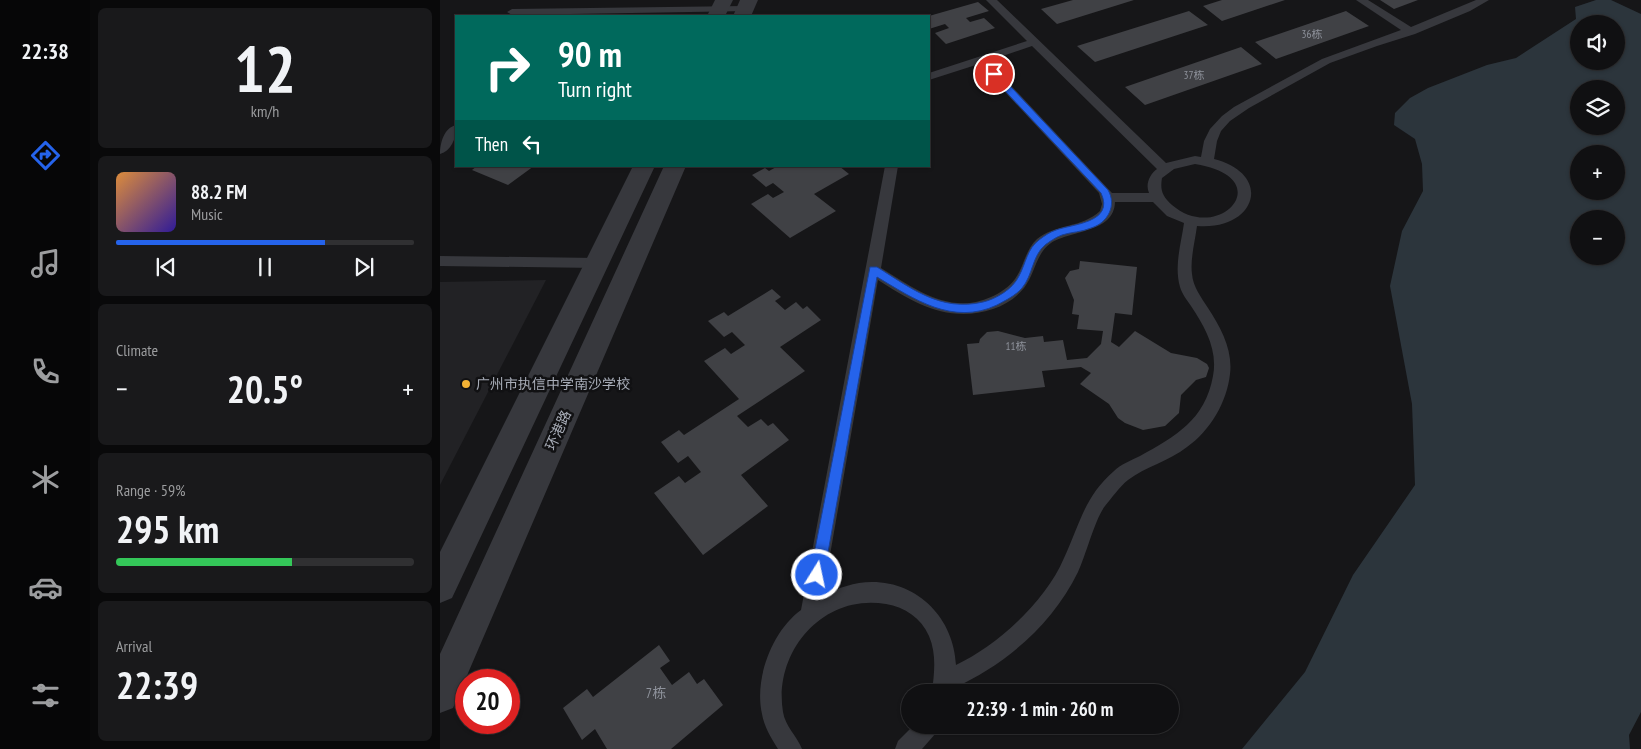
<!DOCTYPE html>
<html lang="en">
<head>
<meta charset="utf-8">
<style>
  body { margin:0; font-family:"PT Sans Narrow","Noto Sans SC",sans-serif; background:#19191b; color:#f1f3f6; height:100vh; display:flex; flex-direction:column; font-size:19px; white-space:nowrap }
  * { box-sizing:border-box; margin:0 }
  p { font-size:16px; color:#9c9d9f }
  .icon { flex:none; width:28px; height:28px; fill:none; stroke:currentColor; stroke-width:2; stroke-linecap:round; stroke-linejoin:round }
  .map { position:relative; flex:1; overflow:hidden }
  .sheet { display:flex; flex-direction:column; gap:8px; padding:8px; background:#09090a; width:350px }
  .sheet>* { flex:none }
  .hud { position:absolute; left:15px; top:15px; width:475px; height:152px; border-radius:0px; box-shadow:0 1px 4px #0004,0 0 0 1px #303032; background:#00695c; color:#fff; overflow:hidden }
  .controls { position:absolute; left:1130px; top:15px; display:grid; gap:10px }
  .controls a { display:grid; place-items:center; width:55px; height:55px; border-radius:50%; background:#101012; box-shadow:0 1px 4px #0004,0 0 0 1px #303032; font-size:25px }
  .speed { position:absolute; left:15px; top:669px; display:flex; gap:10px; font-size:25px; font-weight:700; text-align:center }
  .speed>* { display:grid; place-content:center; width:65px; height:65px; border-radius:50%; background:#101012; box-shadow:0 1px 4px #0004,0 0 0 1px #303032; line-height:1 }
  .speed .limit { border:8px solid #d22; background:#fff; color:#111 }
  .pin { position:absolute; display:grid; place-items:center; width:42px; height:42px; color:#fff; margin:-21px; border:2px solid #fff; border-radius:50%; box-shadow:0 1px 5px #0007 }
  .me { position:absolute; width:55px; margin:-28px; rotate:10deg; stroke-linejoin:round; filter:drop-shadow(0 0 4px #0008) }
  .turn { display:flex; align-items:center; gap:18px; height:105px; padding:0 20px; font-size:22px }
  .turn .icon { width:65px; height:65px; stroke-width:2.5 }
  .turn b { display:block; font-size:35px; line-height:42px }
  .then { display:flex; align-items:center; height:48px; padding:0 20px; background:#0003; gap:10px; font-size:19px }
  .big { font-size:38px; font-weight:700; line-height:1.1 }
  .sheet .card { flex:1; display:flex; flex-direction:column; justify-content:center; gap:8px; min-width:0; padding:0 18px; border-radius:8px; background:#19191b }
  .sheet .dial { align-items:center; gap:0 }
  .dial b { font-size:65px; line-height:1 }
  .song { display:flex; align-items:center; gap:15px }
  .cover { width:60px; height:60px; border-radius:8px; background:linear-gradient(135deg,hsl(30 70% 55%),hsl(250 70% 35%)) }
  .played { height:5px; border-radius:2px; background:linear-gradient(90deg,#2563eb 70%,#303032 70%) }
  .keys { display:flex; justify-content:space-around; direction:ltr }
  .heat { display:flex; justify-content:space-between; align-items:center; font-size:28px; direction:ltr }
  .charge { height:8px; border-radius:4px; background:linear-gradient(90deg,#34c759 59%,#303032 0) }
  .trip { position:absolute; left:461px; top:684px; width:278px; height:50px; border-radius:25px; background:#101012; box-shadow:0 1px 4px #0004,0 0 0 1px #303032; font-weight:700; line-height:50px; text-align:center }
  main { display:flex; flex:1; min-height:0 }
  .menu { display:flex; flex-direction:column; width:90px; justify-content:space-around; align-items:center; background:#060607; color:#9c9d9f }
  .menu .icon { width:35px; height:35px }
  .menu .current { color:#2563eb }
  .menu b { font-size:22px; color:#f1f3f6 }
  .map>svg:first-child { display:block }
</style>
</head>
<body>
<main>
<nav class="menu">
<b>22:38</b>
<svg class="icon current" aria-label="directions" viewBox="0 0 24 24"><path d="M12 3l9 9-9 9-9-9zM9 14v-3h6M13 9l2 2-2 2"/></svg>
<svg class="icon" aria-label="music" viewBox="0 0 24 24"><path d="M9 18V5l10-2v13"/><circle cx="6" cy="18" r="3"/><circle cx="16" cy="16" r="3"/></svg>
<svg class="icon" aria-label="phone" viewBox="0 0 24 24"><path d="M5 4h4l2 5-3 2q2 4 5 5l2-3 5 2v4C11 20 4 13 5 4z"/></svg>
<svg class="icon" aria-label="climate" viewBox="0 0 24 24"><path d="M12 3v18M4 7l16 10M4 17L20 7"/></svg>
<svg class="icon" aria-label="car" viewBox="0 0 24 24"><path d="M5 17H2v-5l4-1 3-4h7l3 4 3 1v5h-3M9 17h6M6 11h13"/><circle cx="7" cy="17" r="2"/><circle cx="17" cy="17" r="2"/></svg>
<svg class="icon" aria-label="filters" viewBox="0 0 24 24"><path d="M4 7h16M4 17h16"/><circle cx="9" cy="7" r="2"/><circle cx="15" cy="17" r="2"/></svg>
</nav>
<section class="sheet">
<div class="card dial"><b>12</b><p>km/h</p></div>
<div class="card">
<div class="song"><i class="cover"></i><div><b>88.2 FM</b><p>Music</p></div></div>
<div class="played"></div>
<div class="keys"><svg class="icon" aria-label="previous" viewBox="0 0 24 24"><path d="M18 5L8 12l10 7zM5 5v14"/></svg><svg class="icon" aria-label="pause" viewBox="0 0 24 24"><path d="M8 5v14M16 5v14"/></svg><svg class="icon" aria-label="next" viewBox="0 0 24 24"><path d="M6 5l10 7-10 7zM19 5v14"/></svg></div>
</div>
<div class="card"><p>Climate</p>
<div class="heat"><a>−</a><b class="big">20.5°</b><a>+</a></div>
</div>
<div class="card"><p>Range · 59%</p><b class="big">295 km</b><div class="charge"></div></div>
<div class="card"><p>Arrival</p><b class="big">22:39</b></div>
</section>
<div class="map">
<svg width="1201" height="749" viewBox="0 0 1201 749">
  <rect width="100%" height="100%" fill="#161618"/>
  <!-- built -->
  <path fill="#222225" d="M 106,280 L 0,485 L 0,282 Z"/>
  <!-- water -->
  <path fill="#2c353c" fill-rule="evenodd" d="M 1156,0 L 1171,0 L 1201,14 L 1201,712 L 1189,735 L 1190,749 L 802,749 L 865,672 L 913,575 L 975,485 L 972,404 L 950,286 L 962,231 L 983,191 L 982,164 L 975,139 L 954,125 L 955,113 L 970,98 L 988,88 L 1047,65 L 1076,58 L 1136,19 L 1135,7 ZM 1139,24 L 1176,24 L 1176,61 L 1139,61 ZM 1139,89 L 1176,89 L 1176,126 L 1139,126 ZM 1139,154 L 1176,154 L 1176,191 L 1139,191 ZM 1139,219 L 1176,219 L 1176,256 L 1139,256 Z"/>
  <!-- building -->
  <path fill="#404145" d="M 633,0 L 694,0 L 617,24 L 601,9 Z
    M 782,0 L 845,0 L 782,21 L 763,6 Z
    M 940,0 L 978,0 L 954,9 Z
    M 538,2 L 549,11 L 526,18 L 530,22 L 544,18 L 555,28 L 506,44 L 495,33 L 509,28 L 505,24 L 489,29 L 489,16 Z
    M 749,11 L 768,25 L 655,62 L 637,46 Z
    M 906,11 L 929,26 L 836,59 L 815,42 Z
    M 801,47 L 822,64 L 705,105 L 685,87 Z
    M 37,166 L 94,166 L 68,185 L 32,170 Z
    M 338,166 L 399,166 L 409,174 L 374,194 L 396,211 L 350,238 L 311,204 L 328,194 L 333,198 L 344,192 L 333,183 L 326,187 L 312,175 L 325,168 L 329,171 Z
    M 640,261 L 697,267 L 692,315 L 675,313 L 671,342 L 679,347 L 695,331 L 731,353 L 757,358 L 767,364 L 769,368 L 766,377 L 756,380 L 741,395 L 739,413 L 725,426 L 703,430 L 685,423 L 678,418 L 669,404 L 640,384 L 651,373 L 641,367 L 602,371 L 605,387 L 533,395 L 527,344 L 539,343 L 540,339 L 547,332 L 558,331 L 585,338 L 603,336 L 604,342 L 623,340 L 627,360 L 647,358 L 661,344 L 663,331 L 637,329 L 639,315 L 632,314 L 634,300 L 625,278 L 630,271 L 639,269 Z
    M 332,289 L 341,297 L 335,301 L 345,310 L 356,302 L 363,309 L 367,306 L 381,320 L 340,347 L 365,371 L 297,416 L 308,427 L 321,419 L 328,426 L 333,423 L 349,440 L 301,475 L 328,506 L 263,555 L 214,493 L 239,476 L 245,483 L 261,472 L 248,456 L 238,463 L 221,442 L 239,430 L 244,435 L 299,399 L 264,361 L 285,348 L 291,354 L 305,345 L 292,332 L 284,337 L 268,321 L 284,312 L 288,316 Z
    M 219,645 L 230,661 L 220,668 L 232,685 L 249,672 L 257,684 L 264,679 L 283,705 L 231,749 L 167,749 L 155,729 L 142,740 L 123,708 L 147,689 L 153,697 Z"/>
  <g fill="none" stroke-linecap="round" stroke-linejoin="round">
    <!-- service -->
    <path fill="#37383d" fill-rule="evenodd" d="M 546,0 L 557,0 L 726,163 L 755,156 L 761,157 L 764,141 L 770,129 L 782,116 L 794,107 L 882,59 L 961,30 L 916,0 L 928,0 L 971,27 L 1036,0 L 1049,0 L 1030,11 L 975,34 L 937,46 L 890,63 L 809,108 L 790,121 L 781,131 L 777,141 L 774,159 C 835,175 815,231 757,226 C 755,241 750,260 752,274 C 753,287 761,297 768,308 C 781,328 793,350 790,374 C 787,402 770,431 747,447 C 729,461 705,467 688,480 C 679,487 672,498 665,506 C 655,519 646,555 638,572 C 612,625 566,664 514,688 L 512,692 L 492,692 C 494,674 497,655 489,636 C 481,618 465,607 446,604 C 383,593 333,652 343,712 C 345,726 357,736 362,749 L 338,749 C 331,738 324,726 322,714 C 314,679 332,631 361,610 L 445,166 L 458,166 L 441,268 C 474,288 510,316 551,297 C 560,293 569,287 575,279 C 584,267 585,250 597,239 C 615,224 642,228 660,211 L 662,204 L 659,193 L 539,64 L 489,80 L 489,73 L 587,41 ZM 592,46 L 717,169 C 710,174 705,184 709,193 L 672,193 L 548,61 ZM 755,164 C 841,178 778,245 732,205 C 722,196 720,190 722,178 L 734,169 ZM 675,202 L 713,202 L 727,216 L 744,223 C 741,244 734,266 740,287 C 742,294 747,300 751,306 C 765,327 778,350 773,376 C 765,420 736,436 700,456 C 692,460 681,464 674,471 C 644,497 640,524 624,558 C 606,601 557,646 516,665 C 514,619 479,582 432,582 C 414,582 399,588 383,595 L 438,280 C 474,303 509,324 553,309 C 565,305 576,298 584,288 C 595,274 596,253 611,243 C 631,230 674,233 675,202 Z
      M 305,6 L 309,7 L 310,9 L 309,11 L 72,15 L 67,12 L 72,9 Z
      M 16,125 C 17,136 12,151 0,154 C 0,143 4,128 16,125 Z
      M 0,256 L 157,258 L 162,259 L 164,263 L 162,267 L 157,268 L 0,266 Z
      M 474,725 L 499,725 L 496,733 L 482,749 L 455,749 L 458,741 Z"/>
    <!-- minor -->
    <path fill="#37383d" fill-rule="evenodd" d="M 275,0 L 293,0 L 285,16 L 267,16 Z
      M 300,0 L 318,0 L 311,16 L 293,16 Z
      M 193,166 L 215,166 L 12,598 L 0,603 L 0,552 Z
      M 224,166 L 246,166 L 13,708 L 0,713 L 0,654 Z"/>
  </g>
  <!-- route -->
  <path fill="#2563eb" stroke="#184099" d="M 554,71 L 557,72 L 668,190 C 677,205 668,223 651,228 C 642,232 631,232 622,235 C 616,237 609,242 605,245 C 592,256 593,275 582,288 C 575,296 566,300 557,305 C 513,326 474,299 437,277 L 384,575 L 382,580 L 377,582 L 372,580 L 370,575 L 430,267 L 437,267 C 471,288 500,312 543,302 C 556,299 573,289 579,276 C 586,263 587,249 599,240 C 604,236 610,232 616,230 C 632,224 675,223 661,193 L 551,76 L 551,72 Z"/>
  <!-- markers -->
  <circle fill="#f2b134" stroke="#111113" stroke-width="2" cx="26" cy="384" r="5"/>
  <g text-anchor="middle" stroke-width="5" stroke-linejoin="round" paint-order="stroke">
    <!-- number labels -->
    <g font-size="11" fill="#8e929b">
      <text x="872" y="38">36栋</text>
      <text x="754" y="79">37栋</text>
      <text x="576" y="350">11栋</text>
    </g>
    <!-- poi labels -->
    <g font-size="14" fill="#a8adb8" stroke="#111113" text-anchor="start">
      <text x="36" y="389">广州市执信中学南沙学校</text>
    </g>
    <!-- street labels -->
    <g font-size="14" fill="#a8adb8" stroke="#111113">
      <text transform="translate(118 430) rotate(-66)" y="5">环港路</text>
    </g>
    <!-- near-number labels -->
    <g font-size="14" fill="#8e929b">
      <text x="216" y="698">7栋</text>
    </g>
  </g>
</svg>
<div class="controls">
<a><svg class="icon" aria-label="sound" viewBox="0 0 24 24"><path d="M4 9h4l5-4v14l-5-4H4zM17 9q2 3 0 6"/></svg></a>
<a><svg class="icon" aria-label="layers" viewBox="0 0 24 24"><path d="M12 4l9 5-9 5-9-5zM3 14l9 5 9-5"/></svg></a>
<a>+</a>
<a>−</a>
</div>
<div class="speed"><div class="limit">20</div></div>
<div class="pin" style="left:554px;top:74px;background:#d93025"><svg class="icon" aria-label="arrive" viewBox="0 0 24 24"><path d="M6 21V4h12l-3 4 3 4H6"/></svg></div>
<svg class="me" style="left:377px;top:575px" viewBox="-20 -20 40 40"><circle r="17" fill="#2563eb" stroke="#fff" stroke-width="3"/><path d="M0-11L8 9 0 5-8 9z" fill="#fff"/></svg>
<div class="trip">22:39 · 1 min · 260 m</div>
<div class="hud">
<div class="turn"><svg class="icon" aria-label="right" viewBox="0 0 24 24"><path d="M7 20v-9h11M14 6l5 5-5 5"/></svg><div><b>90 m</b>Turn right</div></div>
<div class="then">Then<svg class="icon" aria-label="left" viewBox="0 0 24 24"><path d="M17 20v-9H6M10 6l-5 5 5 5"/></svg></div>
</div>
</div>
</main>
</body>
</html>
